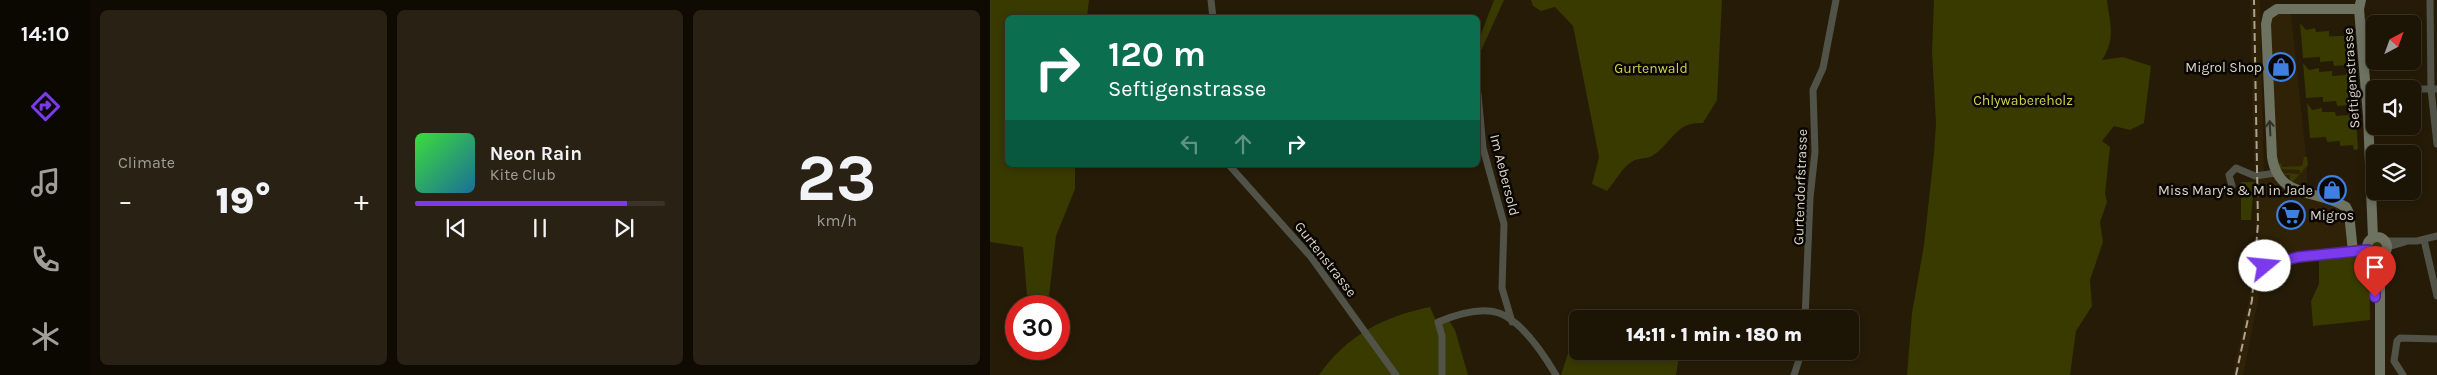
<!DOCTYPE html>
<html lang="en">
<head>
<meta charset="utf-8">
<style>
  body { margin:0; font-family:Karla,sans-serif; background:#292113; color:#f1f3f6; height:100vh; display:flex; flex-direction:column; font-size:19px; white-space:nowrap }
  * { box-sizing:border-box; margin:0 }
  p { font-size:16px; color:#a09e9a }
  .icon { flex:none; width:28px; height:28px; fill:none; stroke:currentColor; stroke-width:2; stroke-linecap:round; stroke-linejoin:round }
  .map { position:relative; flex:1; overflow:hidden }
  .sheet { display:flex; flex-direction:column; gap:10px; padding:10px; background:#0f0b03; width:900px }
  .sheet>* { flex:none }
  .top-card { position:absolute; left:15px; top:15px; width:475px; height:152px; border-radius:8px; box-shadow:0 2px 8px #0003,0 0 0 1px #3a3327; background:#0b6e4f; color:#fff; overflow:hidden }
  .needle { width:32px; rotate:41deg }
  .fabs { position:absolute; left:1376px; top:15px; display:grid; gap:10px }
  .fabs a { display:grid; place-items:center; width:55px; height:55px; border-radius:8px; background:#1c1405; box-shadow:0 2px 8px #0003,0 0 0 1px #3a3327; font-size:25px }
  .speed { position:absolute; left:15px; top:295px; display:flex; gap:10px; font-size:25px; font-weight:700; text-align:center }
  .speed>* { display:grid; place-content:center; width:65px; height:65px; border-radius:50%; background:#1c1405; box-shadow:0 2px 8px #0003,0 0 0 1px #3a3327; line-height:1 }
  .speed .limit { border:8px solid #d22; background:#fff; color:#111 }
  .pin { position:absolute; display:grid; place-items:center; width:42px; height:42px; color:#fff; margin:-51px -21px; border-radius:50% 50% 50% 0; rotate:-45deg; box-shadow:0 0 5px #0007 }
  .pin .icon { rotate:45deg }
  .me { position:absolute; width:55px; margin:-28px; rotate:73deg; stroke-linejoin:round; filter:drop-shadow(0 0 4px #0008) }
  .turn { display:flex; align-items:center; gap:18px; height:105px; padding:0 20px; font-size:22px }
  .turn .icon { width:65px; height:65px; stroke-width:2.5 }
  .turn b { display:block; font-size:35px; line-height:42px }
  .lanes { display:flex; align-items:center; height:48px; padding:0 20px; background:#0003; justify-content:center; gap:25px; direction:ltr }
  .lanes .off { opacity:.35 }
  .big { font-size:38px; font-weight:800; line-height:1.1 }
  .sheet .card { flex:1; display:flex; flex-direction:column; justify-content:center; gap:8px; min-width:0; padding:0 18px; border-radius:8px; background:#292113 }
  .sheet .dial { align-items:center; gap:0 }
  .dial b { font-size:65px; line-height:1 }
  .song { display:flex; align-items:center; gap:15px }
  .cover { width:60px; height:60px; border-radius:8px; background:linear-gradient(135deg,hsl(120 70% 55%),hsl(200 70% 35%)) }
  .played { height:5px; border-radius:2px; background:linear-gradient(90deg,#7c3aed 85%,#3a3327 85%) }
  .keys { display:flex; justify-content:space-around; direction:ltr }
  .heat { display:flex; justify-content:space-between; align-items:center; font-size:28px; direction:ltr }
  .sheet .tiles { flex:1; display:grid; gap:10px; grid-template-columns:repeat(3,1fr) }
  .trip { position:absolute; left:579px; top:310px; width:290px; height:50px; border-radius:8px; background:#1c1405; box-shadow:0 2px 8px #0003,0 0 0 1px #3a3327; font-weight:800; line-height:50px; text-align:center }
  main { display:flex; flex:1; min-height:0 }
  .dock { display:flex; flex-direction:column; width:90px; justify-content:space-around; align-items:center; background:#0b0802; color:#a09e9a }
  .dock .icon { width:35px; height:35px }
  .dock .on { color:#7c3aed }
  .dock b { font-size:22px; color:#f1f3f6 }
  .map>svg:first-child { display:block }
</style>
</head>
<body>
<main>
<nav class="dock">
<b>14:10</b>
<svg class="icon on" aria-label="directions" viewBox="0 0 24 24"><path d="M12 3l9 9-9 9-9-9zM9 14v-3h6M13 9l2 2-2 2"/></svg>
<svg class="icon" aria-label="music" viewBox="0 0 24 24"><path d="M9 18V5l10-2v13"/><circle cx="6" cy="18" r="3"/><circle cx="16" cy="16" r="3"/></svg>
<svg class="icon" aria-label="phone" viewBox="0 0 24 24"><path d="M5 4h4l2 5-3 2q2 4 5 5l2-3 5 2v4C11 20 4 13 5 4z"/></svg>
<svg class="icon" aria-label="climate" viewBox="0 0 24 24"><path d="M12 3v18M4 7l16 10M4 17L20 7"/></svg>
</nav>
<section class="sheet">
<div class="tiles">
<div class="card"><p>Climate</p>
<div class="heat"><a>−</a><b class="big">19°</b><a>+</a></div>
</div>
<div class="card">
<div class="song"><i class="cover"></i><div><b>Neon Rain</b><p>Kite Club</p></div></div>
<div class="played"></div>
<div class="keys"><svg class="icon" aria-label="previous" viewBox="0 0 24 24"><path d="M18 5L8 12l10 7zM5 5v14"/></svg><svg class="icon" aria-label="pause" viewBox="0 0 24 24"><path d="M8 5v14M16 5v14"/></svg><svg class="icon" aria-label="next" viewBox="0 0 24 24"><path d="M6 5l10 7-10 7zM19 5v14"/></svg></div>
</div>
<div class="card dial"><b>23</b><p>km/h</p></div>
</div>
</section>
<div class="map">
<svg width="1447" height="375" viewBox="0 0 1447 375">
  <rect width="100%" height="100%" fill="#251b07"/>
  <!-- built -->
  <path fill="#2f2206" d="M 1260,0 L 1270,0 L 1274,178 L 1283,177 L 1354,209 L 1358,248 L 1292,257 L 1291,251 L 1275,249 L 1268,301 L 1253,375 L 1243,375 L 1259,300 L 1266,238 Z
    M 1301,13 L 1317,165 L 1317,192 L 1305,187 L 1286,167 L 1278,19 L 1283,14 Z"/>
  <!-- green -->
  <path fill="#383a00" d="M 0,0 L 99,0 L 97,17 L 18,18 L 18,165 L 85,165 L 85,189 L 66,236 L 59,296 L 47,300 L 37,295 L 33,247 L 0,242 Z
    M 504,0 L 514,0 L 490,53 L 488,51 L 488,42 Z
    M 541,0 L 732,0 L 727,100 L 713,123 C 685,121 682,144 662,156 C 656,159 648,158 643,161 C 633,166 624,183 617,191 L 602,184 L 609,157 L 583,26 L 565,7 L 551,11 L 543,6 Z
    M 944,0 L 1117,0 C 1120,25 1126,38 1112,60 L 1133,57 L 1161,66 L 1154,123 L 1140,130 L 1124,126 L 1112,141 L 1120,147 L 1115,194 L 1117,202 L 1110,222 L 1113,242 L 1100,280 L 1102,306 L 1086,331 L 1080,375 L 917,375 L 922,313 L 934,245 L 944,153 L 946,123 L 942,52 Z
    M 1310,23 L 1316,30 L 1325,28 L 1326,32 L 1339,31 L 1339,36 C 1346,37 1352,35 1361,37 L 1368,149 L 1364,150 L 1363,145 L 1350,146 L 1350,141 L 1337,142 L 1336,137 L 1320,138 L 1317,103 L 1322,110 L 1332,108 L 1332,112 L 1345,112 L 1346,116 L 1359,115 L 1360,105 L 1347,106 L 1346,101 L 1333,102 L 1333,97 L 1316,98 L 1313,63 L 1319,70 L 1329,68 L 1329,72 L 1342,71 L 1342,76 L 1356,75 L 1356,65 L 1344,66 L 1343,61 L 1330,62 L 1330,57 L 1313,58 Z
    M 1314,157 L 1317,157 L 1318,165 L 1302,183 L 1297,180 L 1300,180 L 1300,175 L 1291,175 L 1290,173 L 1310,174 L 1310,170 L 1289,169 L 1286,164 L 1291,163 L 1292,167 L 1312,166 Z
    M 1251,182 L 1264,182 L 1261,220 L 1251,220 Z
    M1380 247a7 7 0 1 1 14 0a7 7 0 1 1-14 0Z
    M 1365,253 L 1379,264 L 1380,320 L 1323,326 L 1321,301 L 1329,284 L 1329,258 Z
    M 440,307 L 447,323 L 458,319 L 465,330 L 478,375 L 329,375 C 356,336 394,316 440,307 Z
    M 650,310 L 678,314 L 686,319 L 612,319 Z
    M 587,342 L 588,351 L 690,351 L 686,375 L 571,375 L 579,350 Z"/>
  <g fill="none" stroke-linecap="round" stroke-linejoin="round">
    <!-- street -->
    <path stroke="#515349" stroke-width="7" d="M 221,0 L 223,18
      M 1440,0 L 1441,89 L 1447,144
      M 1422,89 L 1447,89
      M 488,94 L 493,148 L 514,224 L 512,288 L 522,322
      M 239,165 L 321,257 L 406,375
      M 1242,186 L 1239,175 L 1246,168 L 1265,176 L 1286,173
      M 1434,240 L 1447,296
      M 1396,241 L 1427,241 L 1447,236
      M 1398,247 L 1415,242
      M 1275,266 L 1308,257 L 1363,252
      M 815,319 L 820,198 L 825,152 L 823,90 L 833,68 L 846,0
      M 452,375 L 452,336 L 448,322 C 465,315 491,307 509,313 C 532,321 554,355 566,375
      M 804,375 L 812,351
      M 1413,375 L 1404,361 L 1407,341 L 1410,338 L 1447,339"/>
    <!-- secondary -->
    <path stroke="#6e7261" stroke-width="10" d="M 1371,0 L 1369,9 L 1378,116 L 1383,238
      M 1369,9 L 1287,9 L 1278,15 L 1276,24 L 1282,157 C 1289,201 1328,188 1356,207 L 1359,213 L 1363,252 L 1378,250
      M1377 247a10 10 0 1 1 20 0a10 10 0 1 1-20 0Z
      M 1390,375 L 1390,257"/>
    <!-- rail -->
    <path stroke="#aba495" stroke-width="2" stroke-dasharray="8 4" stroke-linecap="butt" d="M 1246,375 L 1262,300 L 1268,223 L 1264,0"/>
  </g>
  <!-- one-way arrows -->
  <defs><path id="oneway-shaft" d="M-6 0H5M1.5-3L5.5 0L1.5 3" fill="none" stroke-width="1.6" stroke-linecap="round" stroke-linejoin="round" transform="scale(1.25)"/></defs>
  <use stroke="#323128" href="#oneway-shaft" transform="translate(1280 128) rotate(-93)"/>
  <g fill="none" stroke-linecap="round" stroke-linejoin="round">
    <defs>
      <path id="route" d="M 1275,266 L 1308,257 L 1378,250 L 1385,257 L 1385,297"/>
    </defs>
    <!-- route casing -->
    <use href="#route" stroke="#51269a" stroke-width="12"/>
    <!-- route -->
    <use href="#route" stroke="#7c3aed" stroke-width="9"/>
  </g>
  <!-- icons -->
  <defs>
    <symbol id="shop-ring" viewBox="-11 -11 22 22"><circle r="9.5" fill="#0a0602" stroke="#3f7fe0" stroke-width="1.5"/><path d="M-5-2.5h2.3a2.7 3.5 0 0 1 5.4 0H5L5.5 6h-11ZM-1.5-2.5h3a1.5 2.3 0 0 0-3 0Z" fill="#3f7fe0"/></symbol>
    <symbol id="supermarket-ring" viewBox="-11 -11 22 22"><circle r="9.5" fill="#0a0602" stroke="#3f7fe0" stroke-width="1.5"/><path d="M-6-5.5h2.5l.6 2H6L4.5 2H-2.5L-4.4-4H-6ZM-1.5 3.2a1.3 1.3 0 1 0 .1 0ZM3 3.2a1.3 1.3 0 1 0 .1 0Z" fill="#3f7fe0"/></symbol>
  </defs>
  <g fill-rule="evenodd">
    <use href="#shop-ring" x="1275" y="51" width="32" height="32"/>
    <use href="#shop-ring" x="1326" y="174" width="32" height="32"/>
    <use href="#supermarket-ring" x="1285" y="199" width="32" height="32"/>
  </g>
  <g text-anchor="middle" stroke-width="5" stroke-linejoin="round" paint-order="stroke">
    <!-- poi labels -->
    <g font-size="14" fill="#dbd5c8" stroke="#0a0602" text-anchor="end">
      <text x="1272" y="72">Migrol Shop</text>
      <text x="1323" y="195">Miss Mary’s &amp; M in Jade</text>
      <text x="1320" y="220" text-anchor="start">Migros</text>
    </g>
    <!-- park labels -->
    <g font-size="14" fill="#cdd54b" stroke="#0a0602">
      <text x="661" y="73">Gurtenwald</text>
      <text x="1033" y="105">Chlywabereholz</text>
    </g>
    <!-- street labels -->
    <g font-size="14" fill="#dbd5c8" stroke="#0a0602">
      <text transform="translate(1361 78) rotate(-94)" y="5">Seftigenstrasse</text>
      <text transform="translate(515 175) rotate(76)" y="5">Im Aebersold</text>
      <text transform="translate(810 187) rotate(-88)" y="5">Gurtendorfstrasse</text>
      <text transform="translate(336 259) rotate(52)" y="5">Gurtenstrasse</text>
    </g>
  </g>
</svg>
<div class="fabs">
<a><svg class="needle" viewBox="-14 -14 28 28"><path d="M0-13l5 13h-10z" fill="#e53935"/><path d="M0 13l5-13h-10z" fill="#a09e9a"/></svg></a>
<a><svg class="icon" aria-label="sound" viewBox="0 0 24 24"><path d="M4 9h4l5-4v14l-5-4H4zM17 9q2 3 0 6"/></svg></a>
<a><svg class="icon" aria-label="layers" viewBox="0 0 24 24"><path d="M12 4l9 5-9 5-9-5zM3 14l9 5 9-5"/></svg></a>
</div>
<div class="speed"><div class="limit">30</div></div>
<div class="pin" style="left:1385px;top:297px;background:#d93025"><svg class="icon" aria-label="arrive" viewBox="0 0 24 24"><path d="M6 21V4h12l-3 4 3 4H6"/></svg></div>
<svg class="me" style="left:1275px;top:266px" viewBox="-20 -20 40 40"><circle r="19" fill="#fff"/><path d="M0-13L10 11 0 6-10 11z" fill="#7c3aed"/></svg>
<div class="trip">14:11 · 1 min · 180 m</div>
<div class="top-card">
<div class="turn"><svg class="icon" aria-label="right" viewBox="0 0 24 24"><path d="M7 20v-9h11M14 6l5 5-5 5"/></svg><div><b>120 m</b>Seftigenstrasse</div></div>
<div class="lanes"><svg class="icon off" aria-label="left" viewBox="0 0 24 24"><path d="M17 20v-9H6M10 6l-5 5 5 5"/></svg><svg class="icon off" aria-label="ahead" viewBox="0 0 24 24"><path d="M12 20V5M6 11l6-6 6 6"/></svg><svg class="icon" aria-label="right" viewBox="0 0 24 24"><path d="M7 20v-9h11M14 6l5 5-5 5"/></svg></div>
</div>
</div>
</main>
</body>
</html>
